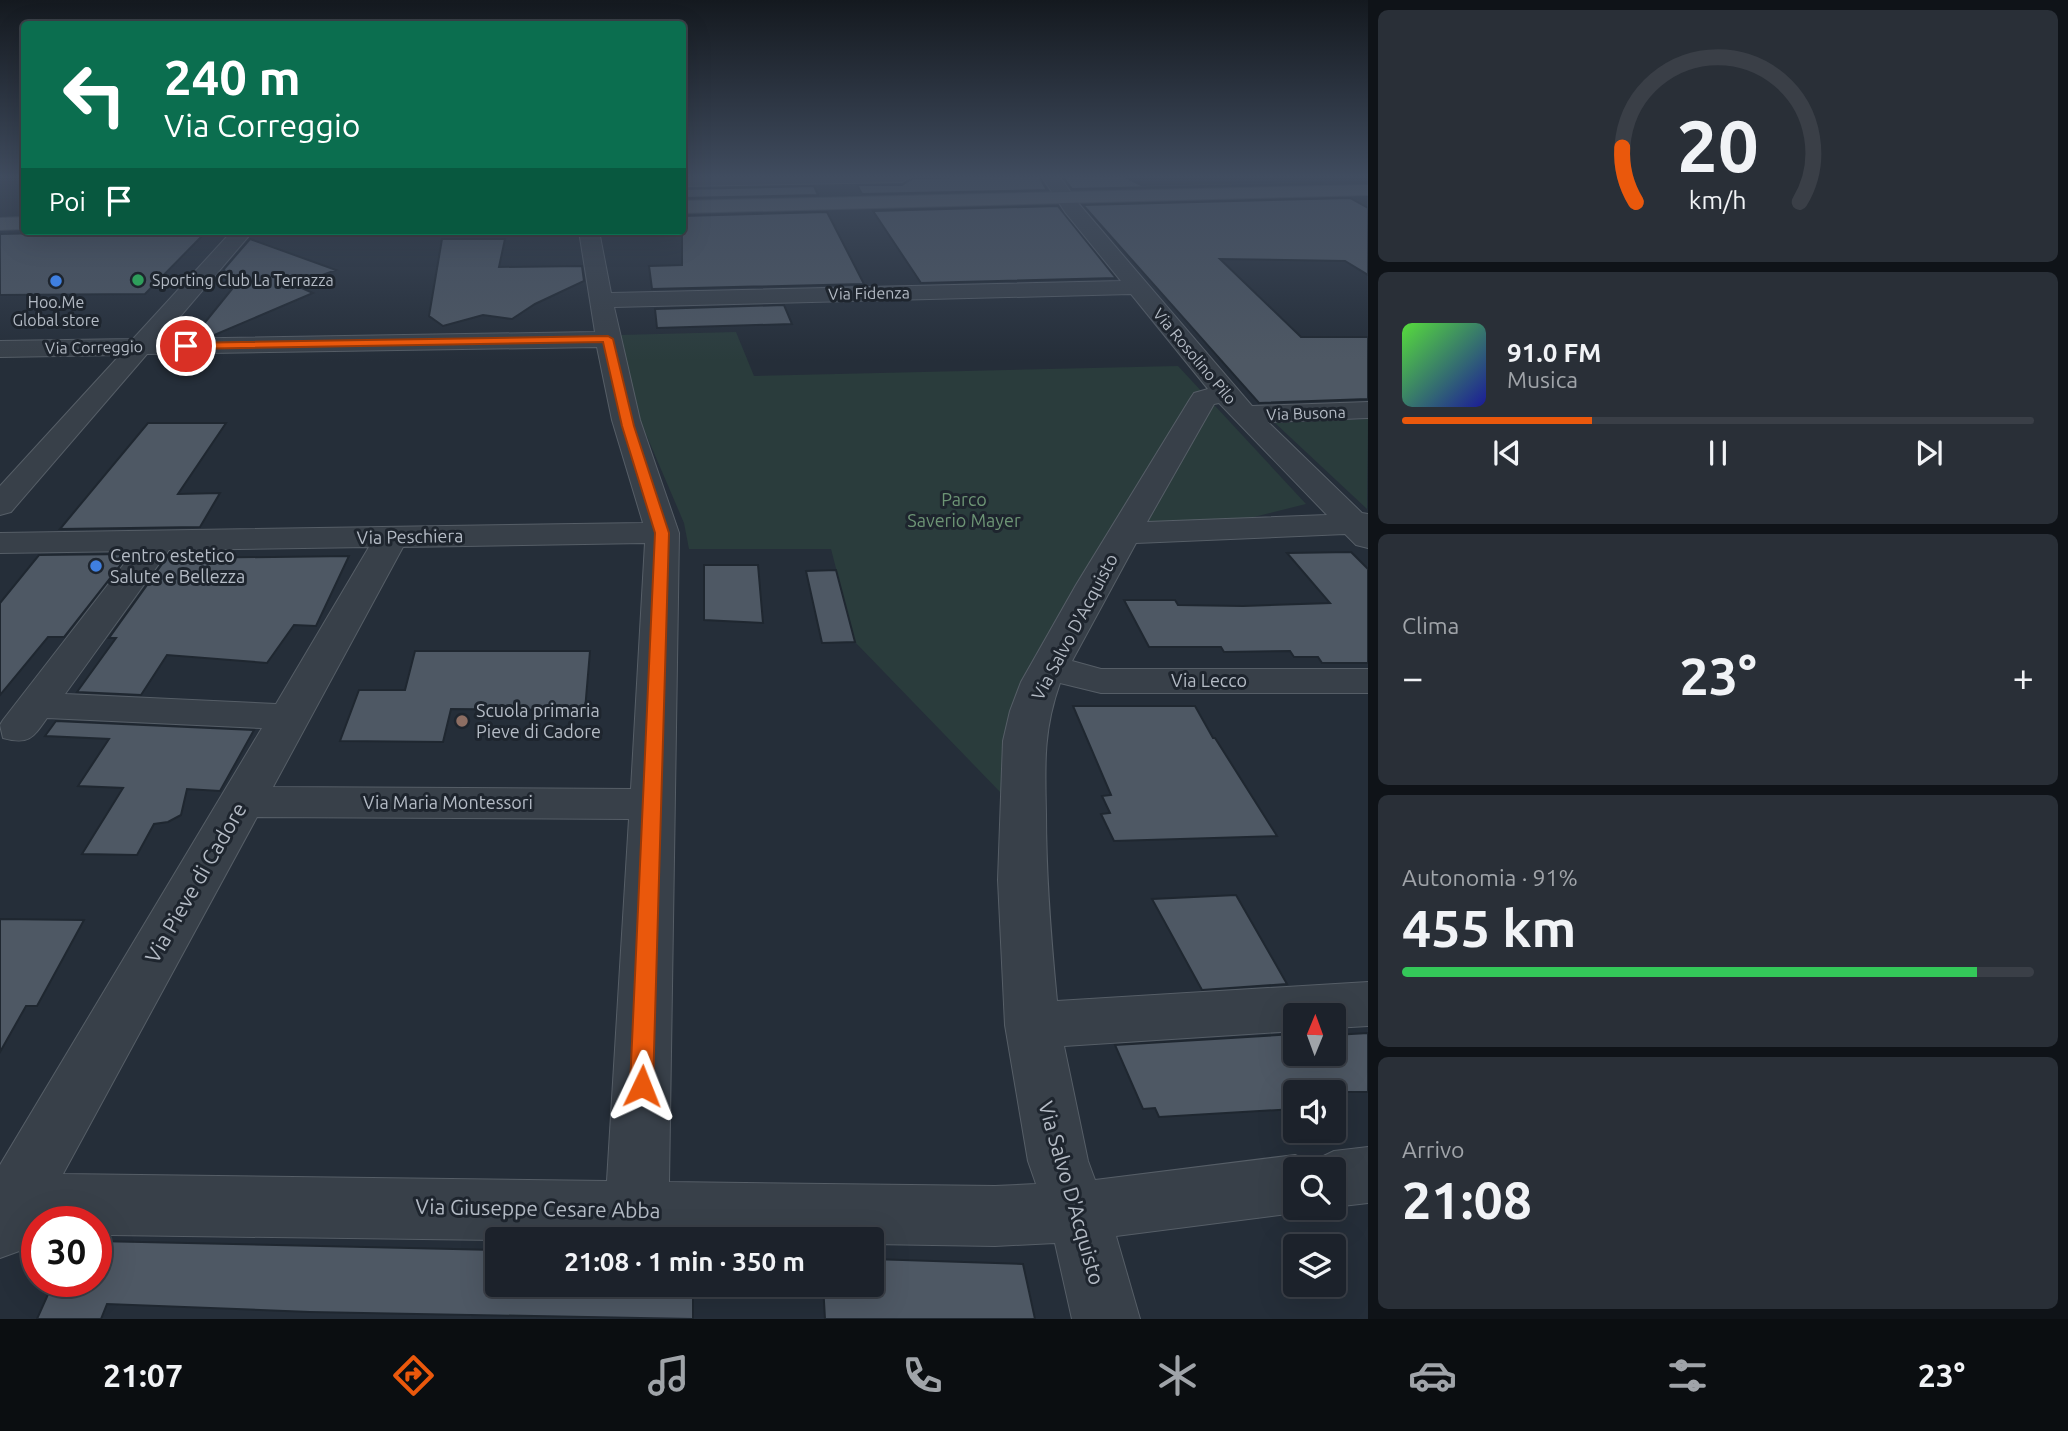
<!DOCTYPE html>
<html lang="it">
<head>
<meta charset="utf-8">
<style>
  body { margin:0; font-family:Ubuntu,sans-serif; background:#292f37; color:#f1f3f6; height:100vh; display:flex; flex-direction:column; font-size:26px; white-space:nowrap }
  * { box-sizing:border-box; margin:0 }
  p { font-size:23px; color:#a0a4a9 }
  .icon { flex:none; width:38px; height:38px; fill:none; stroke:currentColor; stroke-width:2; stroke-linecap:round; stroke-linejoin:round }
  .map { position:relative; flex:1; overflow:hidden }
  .side { display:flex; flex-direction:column; gap:10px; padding:10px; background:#0f1318; width:700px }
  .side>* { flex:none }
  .guide { position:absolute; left:21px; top:21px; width:665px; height:214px; border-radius:7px; box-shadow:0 7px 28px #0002,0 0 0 2px #3a3f47; background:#0b6e4f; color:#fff; overflow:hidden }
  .needle { width:46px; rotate:1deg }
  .buttons { position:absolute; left:1283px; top:1003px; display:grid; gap:14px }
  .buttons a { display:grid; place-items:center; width:63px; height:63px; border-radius:7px; background:#1c222b; box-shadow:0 7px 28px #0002,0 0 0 2px #3a3f47; font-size:35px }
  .speed { position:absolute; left:21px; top:1206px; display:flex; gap:14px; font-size:35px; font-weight:700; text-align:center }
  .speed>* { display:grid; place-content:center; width:91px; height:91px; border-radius:50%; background:#1c222b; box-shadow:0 7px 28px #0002,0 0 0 2px #3a3f47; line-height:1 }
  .speed .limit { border:10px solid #d22; background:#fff; color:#111 }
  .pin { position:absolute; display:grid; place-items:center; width:60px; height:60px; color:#fff; margin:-30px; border:4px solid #fff; border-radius:50%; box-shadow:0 2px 7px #0007 }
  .me { position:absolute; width:77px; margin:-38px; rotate:2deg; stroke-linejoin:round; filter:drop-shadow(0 0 5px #0008) }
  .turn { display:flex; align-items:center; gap:24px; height:147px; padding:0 28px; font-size:32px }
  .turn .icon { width:91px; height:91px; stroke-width:2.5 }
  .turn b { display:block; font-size:49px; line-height:60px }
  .then { display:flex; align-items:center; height:66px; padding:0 28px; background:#0003; gap:14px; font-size:26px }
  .big { font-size:52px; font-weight:600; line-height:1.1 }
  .side .card { flex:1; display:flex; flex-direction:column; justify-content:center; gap:10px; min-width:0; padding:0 24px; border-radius:10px; background:#292f37 }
  .side .dial { align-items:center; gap:0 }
  .dial svg { height:182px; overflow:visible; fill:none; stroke:#3a3f47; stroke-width:7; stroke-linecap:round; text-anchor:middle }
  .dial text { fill:#f1f3f6; stroke:none }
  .song { display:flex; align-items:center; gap:21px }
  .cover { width:84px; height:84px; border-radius:10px; background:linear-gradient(135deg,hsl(110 70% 55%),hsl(240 70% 35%)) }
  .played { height:7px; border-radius:4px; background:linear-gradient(90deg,#ea580c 30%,#3a3f47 30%) }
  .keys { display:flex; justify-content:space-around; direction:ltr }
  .heat { display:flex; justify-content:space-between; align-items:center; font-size:38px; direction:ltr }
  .charge { height:10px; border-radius:5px; background:linear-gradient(90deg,#34c759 91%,#3a3f47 0) }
  .trip { position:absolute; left:485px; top:1227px; width:399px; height:70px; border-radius:7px; background:#1c222b; box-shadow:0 7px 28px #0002,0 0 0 2px #3a3f47; font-weight:600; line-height:70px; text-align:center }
  .tabs { display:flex; height:112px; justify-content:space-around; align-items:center; background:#0b0e11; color:#a0a4a9 }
  .tabs .icon { width:49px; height:49px }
  .tabs .current { color:#ea580c }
  .tabs b { font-size:32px; color:#f1f3f6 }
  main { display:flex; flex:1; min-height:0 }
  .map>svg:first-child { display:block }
</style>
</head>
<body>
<main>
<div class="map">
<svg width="1368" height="1319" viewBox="0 0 1368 1319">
  <rect width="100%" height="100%" fill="#252e39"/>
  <!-- green -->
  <path fill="#2a3c3c" d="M 736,332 L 754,376 L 1178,366 L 1306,504 L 1250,518 L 1117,526 L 1002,794 L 855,642 L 831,549 L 689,549 L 684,523 L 625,385 L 619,335 Z
    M 1368,419 L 1367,509 L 1275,423 Z"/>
  <!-- building -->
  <path fill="#4e5864" stroke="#1f2730" stroke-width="2" d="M 980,177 L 1039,177 L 1047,190 L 862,194 L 857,185 L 902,185 L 913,178 Z
    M 1063,177 L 1125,177 L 1141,185 L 1318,181 L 1323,183 L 1072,189 Z
    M 814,186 L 818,195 L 682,198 L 682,189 Z
    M 1350,198 L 1368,208 L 1368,275 L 1345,261 L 1220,259 L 1301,337 L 1368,337 L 1368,399 L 1259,403 L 1083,205 Z
    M 1058,206 L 1116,278 L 921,283 L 873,211 Z
    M 827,212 L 864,284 L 652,289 L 649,266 L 682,265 L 682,216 Z
    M 125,231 L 121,235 L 205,233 L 145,294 L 0,295 L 0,234 Z
    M 250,239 L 336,270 L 295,285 L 313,293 L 212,336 L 194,336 L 232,289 L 224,269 Z
    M 442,239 L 505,239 L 499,267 L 582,266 L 584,281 L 535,304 L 512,319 L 483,315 L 443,326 L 429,316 Z
    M 784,305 L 792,324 L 657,328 L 655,309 Z
    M 148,423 L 226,423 L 178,494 L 220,493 L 200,527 L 60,529 Z
    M 185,552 L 182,558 L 349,556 L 316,626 L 294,625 L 267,663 L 167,655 L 141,695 L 77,692 L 116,638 L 109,638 L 170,553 Z
    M 1351,552 L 1368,569 L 1368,663 L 1322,663 L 1318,657 L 1294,657 L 1290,651 L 1224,652 L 1221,647 L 1149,647 L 1124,600 L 1175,600 L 1178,605 L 1243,606 L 1330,603 L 1287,553 Z
    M 129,554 L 64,637 L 48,637 L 0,695 L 0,603 L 39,555 Z
    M 704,565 L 758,565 L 763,623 L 704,620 Z
    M 836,570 L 855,642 L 822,643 L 806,571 Z
    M 415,651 L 590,651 L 585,710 L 451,709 L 443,742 L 340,741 L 359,690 L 405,690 Z
    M 1073,706 L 1195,706 L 1213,738 L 1215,738 L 1277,836 L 1114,841 L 1101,814 L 1110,813 L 1102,796 L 1111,795 Z
    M 56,721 L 254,730 L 220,791 L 187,789 L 181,815 L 168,822 L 154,824 L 137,855 L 82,854 L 123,788 L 78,786 L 109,739 L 45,736 Z
    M 1236,895 L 1287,984 L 1202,990 L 1152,899 Z
    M 0,919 L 84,920 L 37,1006 L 26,1006 L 0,1052 Z
    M 1368,1033 L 1368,1092 L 1295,1092 L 1295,1109 L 1159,1117 L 1155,1108 L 1143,1109 L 1115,1045 L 1295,1034 L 1295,1054 L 1334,1054 L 1334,1035 Z
    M 96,1241 L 497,1250 L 497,1284 L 693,1284 L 693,1319 L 310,1312 L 107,1304 L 101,1319 L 37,1319 L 54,1281 L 96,1281 Z
    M 872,1259 L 1023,1264 L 1035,1319 L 825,1319 L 823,1284 L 872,1284 Z"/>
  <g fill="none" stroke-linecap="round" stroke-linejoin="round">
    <defs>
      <path id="minor" d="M 682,177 L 911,177 L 902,182 L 682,186 Z
        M 1042,177 L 1060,177 L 1079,204 L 1252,406 L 1368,402 L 1368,418 L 1268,422 L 1362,513 L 1368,514 L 1368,548 L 1356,545 L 1345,534 L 1136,543 L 1072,661 L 1101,669 L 1368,669 L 1368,693 L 1101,693 L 1060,683 C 1043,731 1045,765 1046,814 C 1046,877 1051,939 1057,1001 L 1368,982 L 1368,1026 L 1334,1028 L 1334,1015 L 1295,1015 L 1295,1031 L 1064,1046 L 1088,1161 L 1095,1180 L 1295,1155 L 1311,1162 L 1334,1151 L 1368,1147 L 1368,1203 L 1334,1207 L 1334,1169 L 1295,1169 L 1295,1208 L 1308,1208 L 1295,1213 L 1116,1236 L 1140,1319 L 1072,1319 L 1055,1243 L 995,1246 L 872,1244 L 872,1239 L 497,1240 L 111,1235 L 96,1234 L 96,1222 L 37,1222 L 37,1231 L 33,1230 L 22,1250 L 0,1258 L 0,1165 L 262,728 L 47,718 C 33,738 29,745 3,738 L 0,725 L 3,720 L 134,551 L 0,553 L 0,533 L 643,523 L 612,420 L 597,347 L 147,354 L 11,512 L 0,515 L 0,486 L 120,355 L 0,357 L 0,341 L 133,339 L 232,231 L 253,231 L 161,339 L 595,332 L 579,231 L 599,231 L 611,293 L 1121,281 L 1065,212 ZM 1131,294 L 1208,389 L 1194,393 L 1190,399 L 1076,585 L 1021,682 L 1010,711 L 1003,741 L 998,880 L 1005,1025 L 1028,1161 L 1036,1184 L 995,1186 L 669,1182 L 679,533 L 640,420 L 614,307 ZM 1219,403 L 1327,515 L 1147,522 L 1214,404 ZM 645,543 L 631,789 L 273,787 L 403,547 ZM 369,547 L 276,704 L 65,694 L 169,550 ZM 257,817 L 629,819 L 607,1181 L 63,1174 Z"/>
      <path id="major" d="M 1368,185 L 1368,195 L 682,213 L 682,201 Z
        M 24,217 L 24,229 L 0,230 L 0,218 Z"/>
    </defs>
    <!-- minor casing -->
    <use href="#minor" stroke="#565e67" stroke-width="2"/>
    <!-- major casing -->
    <use href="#major" stroke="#414952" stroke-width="2"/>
    <!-- minor -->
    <use href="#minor" fill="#384049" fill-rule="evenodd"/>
    <!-- major -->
    <use href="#major" fill="#565f69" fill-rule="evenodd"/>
  </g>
  <!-- sky -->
  <linearGradient id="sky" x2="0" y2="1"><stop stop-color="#14191f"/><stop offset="0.49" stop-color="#404c5f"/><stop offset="1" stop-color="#404c5f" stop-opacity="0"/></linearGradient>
  <rect width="1368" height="361" fill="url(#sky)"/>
  <!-- route -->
  <path fill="#ea580c" stroke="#983908" stroke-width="2" d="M 608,336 L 613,339 L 634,426 L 669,533 L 653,1086 L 650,1093 L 642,1096 L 633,1093 L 630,1086 L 655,533 L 622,426 L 603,342 L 186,349 L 181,346 L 186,343 Z"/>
  <!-- markers -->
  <circle fill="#2e9e5b" stroke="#1e252e" stroke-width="2.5" cx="138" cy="280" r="7"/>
  <g fill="#3f7fe0" stroke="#1e252e" stroke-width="2.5">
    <circle cx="56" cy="281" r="7"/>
    <circle cx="96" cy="566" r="7"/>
  </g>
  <circle fill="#8d6e63" stroke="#1e252e" stroke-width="2.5" cx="462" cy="721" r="7"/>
  <g text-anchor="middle" stroke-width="6" stroke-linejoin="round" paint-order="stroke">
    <!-- far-poi labels -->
    <g font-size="16" fill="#b4bbc5" stroke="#1e252e" text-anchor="start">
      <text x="152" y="286">Sporting Club La Terrazza</text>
      <text x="56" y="308" text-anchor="middle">Hoo.Me<tspan x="56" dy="18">Global store</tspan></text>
    </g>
    <!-- far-street labels -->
    <g font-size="16" fill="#b4bbc5" stroke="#1e252e">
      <text transform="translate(869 293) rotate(-1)" y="6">Via Fidenza</text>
      <text transform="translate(94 347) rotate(-1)" y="6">Via Correggio</text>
      <text transform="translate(1195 356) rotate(50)" y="6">Via Rosolino Pilo</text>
      <text transform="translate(1306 413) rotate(-2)" y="6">Via Busona</text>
    </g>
    <!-- park labels -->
    <g font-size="18" fill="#6d9475" stroke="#1e252e">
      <text x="964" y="506">Parco<tspan x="964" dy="21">Saverio Mayer</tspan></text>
    </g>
    <!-- street labels -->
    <g font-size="18" fill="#b4bbc5" stroke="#1e252e">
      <text transform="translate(410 537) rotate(-1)" y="6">Via Peschiera</text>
      <text transform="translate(1075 627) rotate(-62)" y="6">Via Salvo D'Acquisto</text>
      <text x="1209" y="687">Via Lecco</text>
      <text x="448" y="809">Via Maria Montessori</text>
    </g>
    <!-- poi labels -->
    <g font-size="18" fill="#b4bbc5" stroke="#1e252e" text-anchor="start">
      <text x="110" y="562">Centro estetico<tspan x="110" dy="21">Salute e Bellezza</tspan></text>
      <text x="476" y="717">Scuola primaria<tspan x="476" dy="21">Pieve di Cadore</tspan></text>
    </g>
    <!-- near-street labels -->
    <g font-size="21" fill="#b4bbc5" stroke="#1e252e">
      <text transform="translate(196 883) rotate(-60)" y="7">Via Pieve di Cadore</text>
      <text transform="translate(1071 1193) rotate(74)" y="7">Via Salvo D'Acquisto</text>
      <text transform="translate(538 1209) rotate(1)" y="7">Via Giuseppe Cesare Abba</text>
    </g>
  </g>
</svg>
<div class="buttons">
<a><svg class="needle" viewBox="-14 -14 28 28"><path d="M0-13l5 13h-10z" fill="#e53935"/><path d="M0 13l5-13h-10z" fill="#a0a4a9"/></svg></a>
<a><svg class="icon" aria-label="sound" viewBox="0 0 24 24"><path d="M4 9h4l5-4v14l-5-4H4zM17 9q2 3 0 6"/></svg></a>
<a><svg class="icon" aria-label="search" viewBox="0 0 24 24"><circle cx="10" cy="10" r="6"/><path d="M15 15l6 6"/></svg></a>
<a><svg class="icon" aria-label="layers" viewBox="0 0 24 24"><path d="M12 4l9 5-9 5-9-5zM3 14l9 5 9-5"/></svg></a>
</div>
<div class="speed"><div class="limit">30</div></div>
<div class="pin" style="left:186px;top:346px;background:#d93025"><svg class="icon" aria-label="arrive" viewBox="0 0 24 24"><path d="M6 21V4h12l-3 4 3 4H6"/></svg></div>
<svg class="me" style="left:642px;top:1086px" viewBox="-20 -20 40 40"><path d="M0-17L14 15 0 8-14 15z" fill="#ea580c" stroke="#fff" stroke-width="4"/></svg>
<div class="trip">21:08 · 1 min · 350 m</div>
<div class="guide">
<div class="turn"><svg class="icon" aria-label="left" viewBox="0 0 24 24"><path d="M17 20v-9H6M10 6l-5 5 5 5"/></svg><div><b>240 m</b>Via Correggio</div></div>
<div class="then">Poi<svg class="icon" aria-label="arrive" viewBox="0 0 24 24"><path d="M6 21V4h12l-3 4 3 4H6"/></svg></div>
</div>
</div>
<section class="side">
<div class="card dial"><svg viewBox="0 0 100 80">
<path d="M14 69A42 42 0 1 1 86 69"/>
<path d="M14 69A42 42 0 0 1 8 45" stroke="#ea580c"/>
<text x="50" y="56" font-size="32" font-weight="700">20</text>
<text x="50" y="72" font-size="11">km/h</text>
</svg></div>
<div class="card">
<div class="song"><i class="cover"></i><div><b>91.0 FM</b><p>Musica</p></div></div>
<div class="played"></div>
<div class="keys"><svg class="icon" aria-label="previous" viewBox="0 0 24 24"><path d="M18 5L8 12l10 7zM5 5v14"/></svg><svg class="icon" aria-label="pause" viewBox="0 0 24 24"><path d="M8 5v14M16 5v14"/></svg><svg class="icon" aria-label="next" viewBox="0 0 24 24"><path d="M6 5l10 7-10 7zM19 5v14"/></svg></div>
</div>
<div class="card"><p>Clima</p>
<div class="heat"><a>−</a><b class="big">23°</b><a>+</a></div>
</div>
<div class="card"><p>Autonomia · 91%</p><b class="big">455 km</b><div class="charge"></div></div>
<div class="card"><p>Arrivo</p><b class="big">21:08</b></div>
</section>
</main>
<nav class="tabs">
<b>21:07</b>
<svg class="icon current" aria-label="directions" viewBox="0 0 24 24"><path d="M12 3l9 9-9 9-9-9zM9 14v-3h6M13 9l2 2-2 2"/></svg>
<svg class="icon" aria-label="music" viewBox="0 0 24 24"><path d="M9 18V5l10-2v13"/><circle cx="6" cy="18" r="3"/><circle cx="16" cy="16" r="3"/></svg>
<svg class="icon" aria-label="phone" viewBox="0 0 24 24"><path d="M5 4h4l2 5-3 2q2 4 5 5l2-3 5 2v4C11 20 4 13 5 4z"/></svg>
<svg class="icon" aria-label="climate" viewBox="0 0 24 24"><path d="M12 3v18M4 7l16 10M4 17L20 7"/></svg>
<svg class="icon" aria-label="car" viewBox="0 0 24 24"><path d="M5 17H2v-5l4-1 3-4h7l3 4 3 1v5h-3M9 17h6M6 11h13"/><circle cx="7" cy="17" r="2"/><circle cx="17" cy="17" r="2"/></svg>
<svg class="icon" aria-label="filters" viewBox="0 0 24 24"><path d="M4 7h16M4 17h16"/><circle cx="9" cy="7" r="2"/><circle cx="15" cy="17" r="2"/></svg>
<b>23°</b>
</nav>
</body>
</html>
